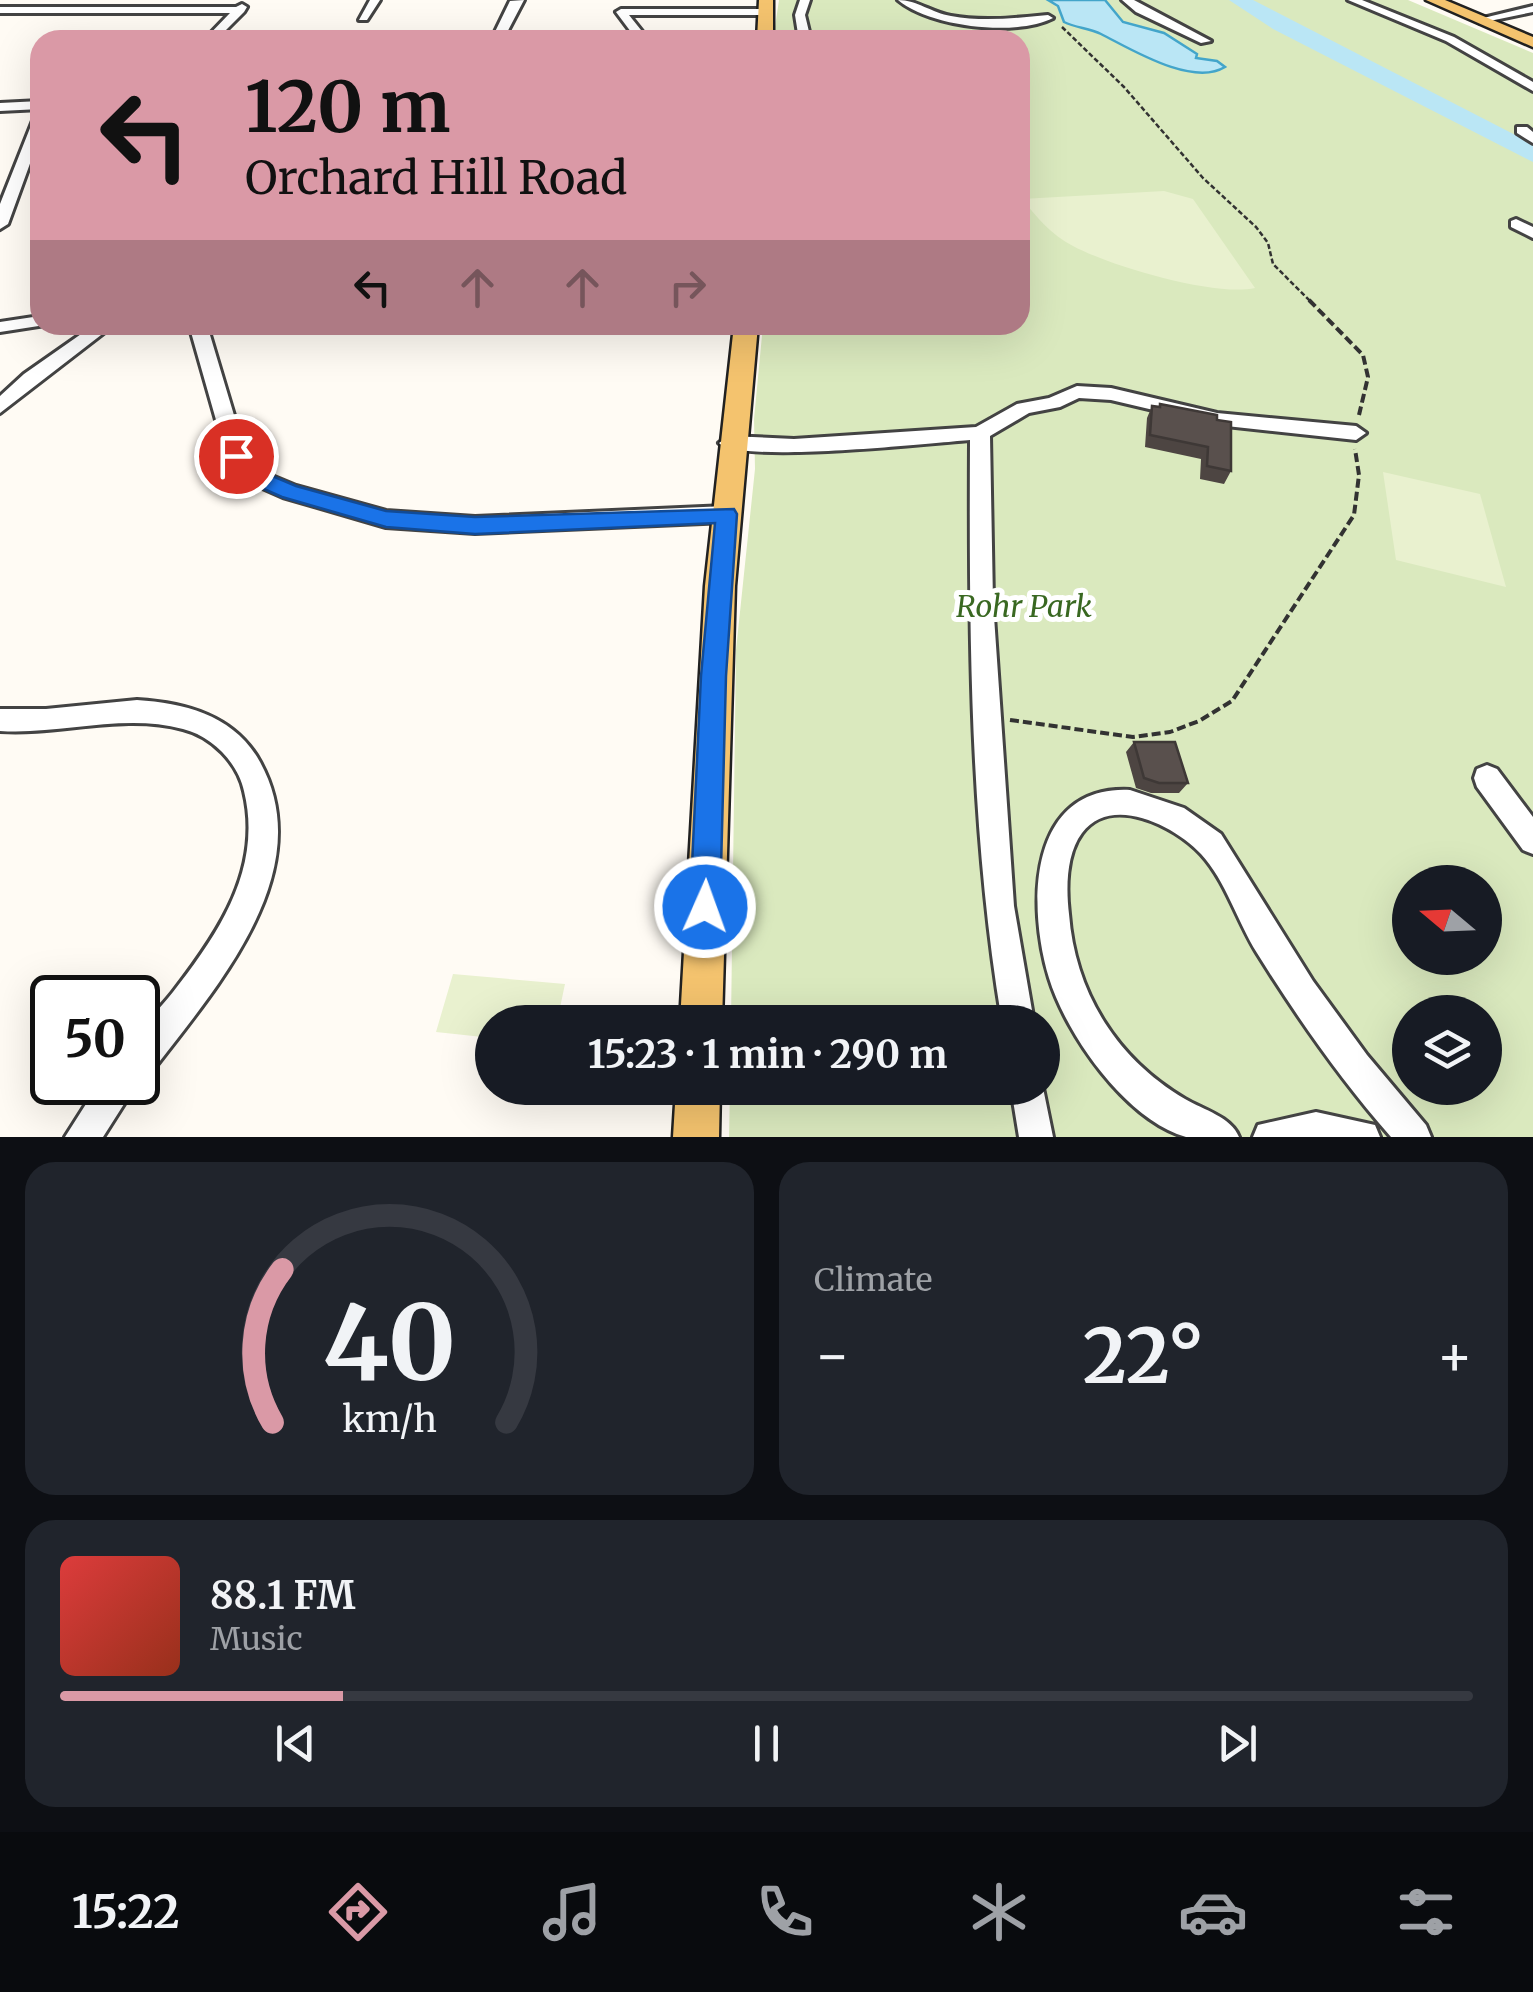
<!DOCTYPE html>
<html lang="en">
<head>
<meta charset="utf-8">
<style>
  body { margin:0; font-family:Merriweather,serif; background:#20242c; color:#f1f3f6; height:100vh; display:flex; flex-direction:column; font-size:38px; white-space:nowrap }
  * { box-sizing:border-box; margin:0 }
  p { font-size:32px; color:#9ea1a6 }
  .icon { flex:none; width:55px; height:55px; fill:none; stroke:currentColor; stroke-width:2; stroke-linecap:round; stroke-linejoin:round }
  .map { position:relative; height:1137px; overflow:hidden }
  .sheet { display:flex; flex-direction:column; gap:25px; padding:25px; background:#0d0f14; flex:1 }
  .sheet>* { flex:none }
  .guide { position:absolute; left:30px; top:30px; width:1000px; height:305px; border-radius:30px; box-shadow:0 10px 40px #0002; background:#da99a6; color:#111; overflow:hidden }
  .needle { width:65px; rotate:289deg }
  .buttons { position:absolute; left:1392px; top:865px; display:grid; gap:20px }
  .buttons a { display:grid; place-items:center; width:110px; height:110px; border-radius:50%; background:#171b24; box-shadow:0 10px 40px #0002; font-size:50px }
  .speed { position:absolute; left:30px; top:975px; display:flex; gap:20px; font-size:50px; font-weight:700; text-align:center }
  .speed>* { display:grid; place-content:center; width:130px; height:130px; border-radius:50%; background:#171b24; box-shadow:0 10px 40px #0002; line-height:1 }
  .speed .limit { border:5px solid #111; border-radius:15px; background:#fff; color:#111 }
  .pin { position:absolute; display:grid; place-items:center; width:85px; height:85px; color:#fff; margin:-42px; border:5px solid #fff; border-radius:50%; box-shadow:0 2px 10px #0007 }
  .me { position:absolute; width:110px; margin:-55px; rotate:2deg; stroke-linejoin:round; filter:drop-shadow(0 0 8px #0008) }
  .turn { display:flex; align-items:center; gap:35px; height:210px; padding:0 50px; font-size:45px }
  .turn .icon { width:130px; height:130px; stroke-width:2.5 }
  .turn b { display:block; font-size:70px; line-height:85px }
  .lanes { display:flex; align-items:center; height:95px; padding:0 50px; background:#0003; justify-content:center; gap:50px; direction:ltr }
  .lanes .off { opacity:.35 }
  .big { font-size:75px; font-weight:700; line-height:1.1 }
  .sheet .tile { flex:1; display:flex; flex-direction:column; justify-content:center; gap:15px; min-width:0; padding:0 35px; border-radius:30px; background:#20242c }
  .sheet .dial { align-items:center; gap:0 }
  .dial svg { height:260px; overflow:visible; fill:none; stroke:#363941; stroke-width:7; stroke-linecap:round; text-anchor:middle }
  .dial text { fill:#f1f3f6; stroke:none }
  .song { display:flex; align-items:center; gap:30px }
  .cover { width:120px; height:120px; border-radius:15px; background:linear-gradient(135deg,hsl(0 70% 55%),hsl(10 70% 35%)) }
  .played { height:10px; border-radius:5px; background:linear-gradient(90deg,#da99a6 20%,#363941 20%) }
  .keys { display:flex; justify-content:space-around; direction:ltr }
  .heat { display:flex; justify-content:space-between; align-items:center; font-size:55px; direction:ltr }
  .sheet .tiles { flex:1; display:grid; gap:25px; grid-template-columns:1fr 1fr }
  .tile:last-child { grid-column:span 2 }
  .trip { position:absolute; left:475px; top:1005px; width:585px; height:100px; border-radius:50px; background:#171b24; box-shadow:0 10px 40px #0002; font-weight:700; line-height:100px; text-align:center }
  .menu { display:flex; height:160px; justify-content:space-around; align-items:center; background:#090b0e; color:#9ea1a6 }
  .menu .icon { width:70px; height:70px }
  .menu .active { color:#da99a6 }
  .menu b { font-size:45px; color:#f1f3f6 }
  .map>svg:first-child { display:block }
</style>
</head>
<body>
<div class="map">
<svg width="1533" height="1137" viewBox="0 0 1533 1137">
  <rect width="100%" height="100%" fill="#fffbf4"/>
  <!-- green -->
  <path fill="#dae9be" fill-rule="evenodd" d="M 779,0 L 1408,0 L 1533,53 L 1533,1137 L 729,1137 L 730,1088 L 1042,1088 L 1042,1022 L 731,1022 L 736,650 L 755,469 L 754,419 L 763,325 L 1020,325 L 1020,40 L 773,40 ZM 1410,882 L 1485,882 L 1485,958 L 1410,958 ZM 1410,1012 L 1485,1012 L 1485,1088 L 1410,1088 Z"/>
  <!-- pitch -->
  <path fill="#e9f1cf" d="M 1164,191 L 1193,199 L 1255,288 C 1215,297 1110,266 1073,246 C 1051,235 1037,217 1022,199 Z
    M 1383,472 L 1480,494 L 1506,587 L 1396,560 Z
    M 453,974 L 565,984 L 557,1022 L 492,1022 L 492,1038 L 436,1032 Z"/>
  <!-- water -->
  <path fill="#bae6f5" stroke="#43a5ca" stroke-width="2.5" d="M 1048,0 L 1105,0 L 1123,22 L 1164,33 L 1197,54 L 1196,58 L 1217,61 L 1225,67 C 1192,87 1131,49 1101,34 C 1089,28 1076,28 1064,22 L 1058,6 Z"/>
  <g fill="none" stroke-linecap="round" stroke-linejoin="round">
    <!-- river -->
    <path fill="#bae6f5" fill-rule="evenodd" d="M 1229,0 L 1253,0 L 1533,144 L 1533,162 L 1273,29 Z"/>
    <defs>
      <path id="minor" d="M 370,0 L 380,0 L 367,20 L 359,20 Z
        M 524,0 L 503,40 L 491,40 L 510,1 Z
        M 800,0 L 810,0 L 805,15 L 811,40 L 799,40 L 795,15 Z
        M 898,0 C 917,0 932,13 951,16 C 983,22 1016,18 1048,15 L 1053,18 C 1016,37 930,27 898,0 Z
        M 1122,0 L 1134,0 L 1211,41 L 1201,43 L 1136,12 Z
        M 1348,0 L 1362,0 L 1454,37 L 1533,82 L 1533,91 L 1446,41 Z
        M 242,4 L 247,7 L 244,12 L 216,40 L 204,40 L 230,13 L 0,13 L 0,7 L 236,7 Z
        M 1533,6 L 1533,12 L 1480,23 L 1475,20 Z
        M 621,9 L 766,9 L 771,12 L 766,15 L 629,15 L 645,35 L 730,35 L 736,38 L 637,40 L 616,12 Z
        M 40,101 L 40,109 L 0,111 L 0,103 Z
        M 40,114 L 40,136 L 8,224 L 0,229 L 0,204 L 34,118 Z
        M 1517,127 L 1527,127 L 1533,132 L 1533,143 L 1517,133 Z
        M 1516,219 L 1533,227 L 1533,238 L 1511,227 L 1511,221 Z
        M 40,316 L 40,325 L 45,325 L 0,332 L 0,322 Z
        M 94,325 L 114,325 L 0,413 L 0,396 L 24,374 Z
        M 189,325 L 207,325 L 245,452 L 272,476 L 296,486 L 386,511 L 475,517 L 726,506 L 737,514 L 726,522 L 475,533 L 386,527 L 283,497 L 258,486 L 226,455 Z
        M 1077,386 L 1111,388 L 1217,413 L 1356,426 L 1366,433 L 1356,440 L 1217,425 L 1111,400 L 1079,398 L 1060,407 L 1029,413 L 990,436 L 993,602 L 1014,906 L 1034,1022 L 1002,1022 C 970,831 969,634 970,440 C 931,443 739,464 719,443 L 729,436 L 794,439 L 976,427 L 1017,404 L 1049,398 Z
        M 137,700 C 186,703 235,716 260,762 C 321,873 213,991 150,1074 L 138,1079 C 137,1067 134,1044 140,1034 C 148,1019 163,1005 173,992 C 219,933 263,868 244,791 C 238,763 212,736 183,729 C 123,713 60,735 0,731 L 0,709 L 46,709 Z
        M 1487,765 L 1497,769 L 1533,817 L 1533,854 L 1523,850 L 1477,787 L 1474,778 L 1477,769 Z
        M 1130,790 L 1184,808 L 1221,834 L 1313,981 L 1367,1055 L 1426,1125 L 1431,1137 L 1391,1137 C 1341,1080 1297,1017 1257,953 C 1237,921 1226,881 1201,854 C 1174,825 1111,794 1082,833 C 1066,854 1066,889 1069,914 C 1075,993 1117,1059 1185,1099 C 1204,1110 1231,1117 1239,1137 C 1223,1137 1201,1137 1186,1137 C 1126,1120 1066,1034 1049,978 C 1027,906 1028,785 1130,790 Z
        M 138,1081 L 138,1082 L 103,1137 L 65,1137 L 100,1082 Z
        M 1042,1083 L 1053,1137 L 1019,1137 L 1011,1088 L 1042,1088 Z
        M 1316,1112 L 1375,1125 L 1380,1137 L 1253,1137 L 1258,1125 Z"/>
      <path id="major" d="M 759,0 L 773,0 L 773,40 L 757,40 Z
        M 1426,0 L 1445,0 L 1533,37 L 1533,47 Z
        M 734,325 L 758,325 L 735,586 L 722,1022 L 680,1022 L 705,586 Z
        M 676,1088 L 720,1088 L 719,1137 L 673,1137 Z"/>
    </defs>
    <!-- minor casing -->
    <use href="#minor" stroke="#434343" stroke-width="6"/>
    <!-- major casing -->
    <use href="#major" stroke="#212121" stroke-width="5"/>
    <!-- path-far1 -->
    <path stroke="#323232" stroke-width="2.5" stroke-dasharray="5 2.5" stroke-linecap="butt" d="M 1062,27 L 1124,87 L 1203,178 L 1256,227 L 1268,243 L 1273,264 L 1312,303"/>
    <!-- path -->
    <path stroke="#323232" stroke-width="4" stroke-dasharray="9 4" stroke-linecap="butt" d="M 1309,300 L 1363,355 L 1368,377 L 1359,415
      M 1010,720 L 1133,737 L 1170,732 L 1199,721 L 1232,701 L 1354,515 L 1359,475 L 1355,449"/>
    <!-- minor -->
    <use href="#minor" fill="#fff" fill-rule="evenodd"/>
    <!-- major -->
    <use href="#major" fill="#f4c36e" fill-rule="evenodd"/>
  </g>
  <!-- wall -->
  <path fill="#4d4542" d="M 1160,404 L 1217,420 L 1231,471 L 1224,484 L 1200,479 L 1201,459 L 1145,447 L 1147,418 L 1152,406 L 1159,407 Z
    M 1134,742 L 1188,783 L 1179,793 L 1151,793 L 1136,788 L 1126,752 Z"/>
  <!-- building -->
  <path fill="#59504d" stroke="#3e3836" stroke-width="2.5" d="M 1160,404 L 1217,415 L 1217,420 L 1231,422 L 1231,471 L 1207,466 L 1208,447 L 1150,435 L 1152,406 L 1160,407 Z
    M 1134,742 L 1175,742 L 1188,783 L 1159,783 L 1144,778 Z"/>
  <!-- route -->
  <path fill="#1a73e8" stroke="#114b97" stroke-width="2.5" d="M 236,448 L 272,476 L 296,486 L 386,511 L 475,517 L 734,509 L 737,514 L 726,676 L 720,907 L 716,918 L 705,922 L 694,918 L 690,907 L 701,676 L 715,523 L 475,534 L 386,527 L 282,497 L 257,486 L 226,456 Z"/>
  <g text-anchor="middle" stroke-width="10" stroke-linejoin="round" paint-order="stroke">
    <!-- park labels -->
    <g font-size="30" font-style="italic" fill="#396821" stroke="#fff">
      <text x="1024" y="617">Rohr Park</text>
    </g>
  </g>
</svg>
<div class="buttons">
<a><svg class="needle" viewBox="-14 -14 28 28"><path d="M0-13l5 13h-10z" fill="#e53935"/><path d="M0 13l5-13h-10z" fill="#9ea1a6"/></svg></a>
<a><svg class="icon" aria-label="layers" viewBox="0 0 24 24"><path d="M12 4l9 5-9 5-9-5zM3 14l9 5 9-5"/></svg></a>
</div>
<div class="speed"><div class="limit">50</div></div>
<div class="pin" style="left:236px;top:456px;background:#d93025"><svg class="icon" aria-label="arrive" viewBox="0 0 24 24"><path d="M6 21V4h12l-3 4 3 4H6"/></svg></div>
<svg class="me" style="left:705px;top:907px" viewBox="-20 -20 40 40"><circle r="17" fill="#1a73e8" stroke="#fff" stroke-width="3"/><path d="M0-11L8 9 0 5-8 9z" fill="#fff"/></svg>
<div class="trip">15:23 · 1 min · 290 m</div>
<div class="guide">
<div class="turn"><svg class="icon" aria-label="left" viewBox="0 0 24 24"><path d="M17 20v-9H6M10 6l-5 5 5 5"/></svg><div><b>120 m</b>Orchard Hill Road</div></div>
<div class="lanes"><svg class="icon" aria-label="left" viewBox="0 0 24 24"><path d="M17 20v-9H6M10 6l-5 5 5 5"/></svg><svg class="icon off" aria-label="ahead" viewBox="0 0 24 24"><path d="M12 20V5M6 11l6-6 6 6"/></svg><svg class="icon off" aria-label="ahead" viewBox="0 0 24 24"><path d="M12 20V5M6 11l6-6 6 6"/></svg><svg class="icon off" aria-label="right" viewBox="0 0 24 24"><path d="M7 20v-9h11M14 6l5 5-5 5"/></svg></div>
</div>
</div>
<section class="sheet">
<div class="tiles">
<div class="tile dial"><svg viewBox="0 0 100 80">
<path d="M14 69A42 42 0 1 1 86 69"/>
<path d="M14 69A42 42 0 0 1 17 22" stroke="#da99a6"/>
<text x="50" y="56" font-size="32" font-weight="700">40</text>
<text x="50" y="72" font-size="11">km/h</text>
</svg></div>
<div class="tile"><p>Climate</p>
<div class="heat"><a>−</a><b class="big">22°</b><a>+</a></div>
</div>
<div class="tile">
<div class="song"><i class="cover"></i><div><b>88.1 FM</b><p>Music</p></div></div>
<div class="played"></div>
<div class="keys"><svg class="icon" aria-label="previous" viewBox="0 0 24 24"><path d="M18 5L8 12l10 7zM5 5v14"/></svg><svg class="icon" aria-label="pause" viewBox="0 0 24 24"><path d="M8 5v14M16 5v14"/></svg><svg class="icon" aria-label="next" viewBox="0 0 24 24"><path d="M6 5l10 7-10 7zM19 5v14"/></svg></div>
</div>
</div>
</section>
<nav class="menu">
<b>15:22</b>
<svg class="icon active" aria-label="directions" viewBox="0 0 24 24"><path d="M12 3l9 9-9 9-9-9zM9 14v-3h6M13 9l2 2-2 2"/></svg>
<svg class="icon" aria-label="music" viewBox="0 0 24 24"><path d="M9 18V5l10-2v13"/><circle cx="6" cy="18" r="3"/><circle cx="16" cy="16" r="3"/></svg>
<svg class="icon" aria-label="phone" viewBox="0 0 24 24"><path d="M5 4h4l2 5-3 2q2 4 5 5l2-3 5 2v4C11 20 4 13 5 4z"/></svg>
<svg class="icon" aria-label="climate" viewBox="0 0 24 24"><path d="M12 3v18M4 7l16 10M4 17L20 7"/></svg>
<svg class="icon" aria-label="car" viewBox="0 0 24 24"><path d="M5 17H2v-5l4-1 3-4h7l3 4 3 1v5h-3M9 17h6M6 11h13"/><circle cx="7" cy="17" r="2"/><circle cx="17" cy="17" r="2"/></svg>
<svg class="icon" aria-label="filters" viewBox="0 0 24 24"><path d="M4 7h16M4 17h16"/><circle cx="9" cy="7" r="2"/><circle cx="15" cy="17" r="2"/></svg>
</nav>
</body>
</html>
